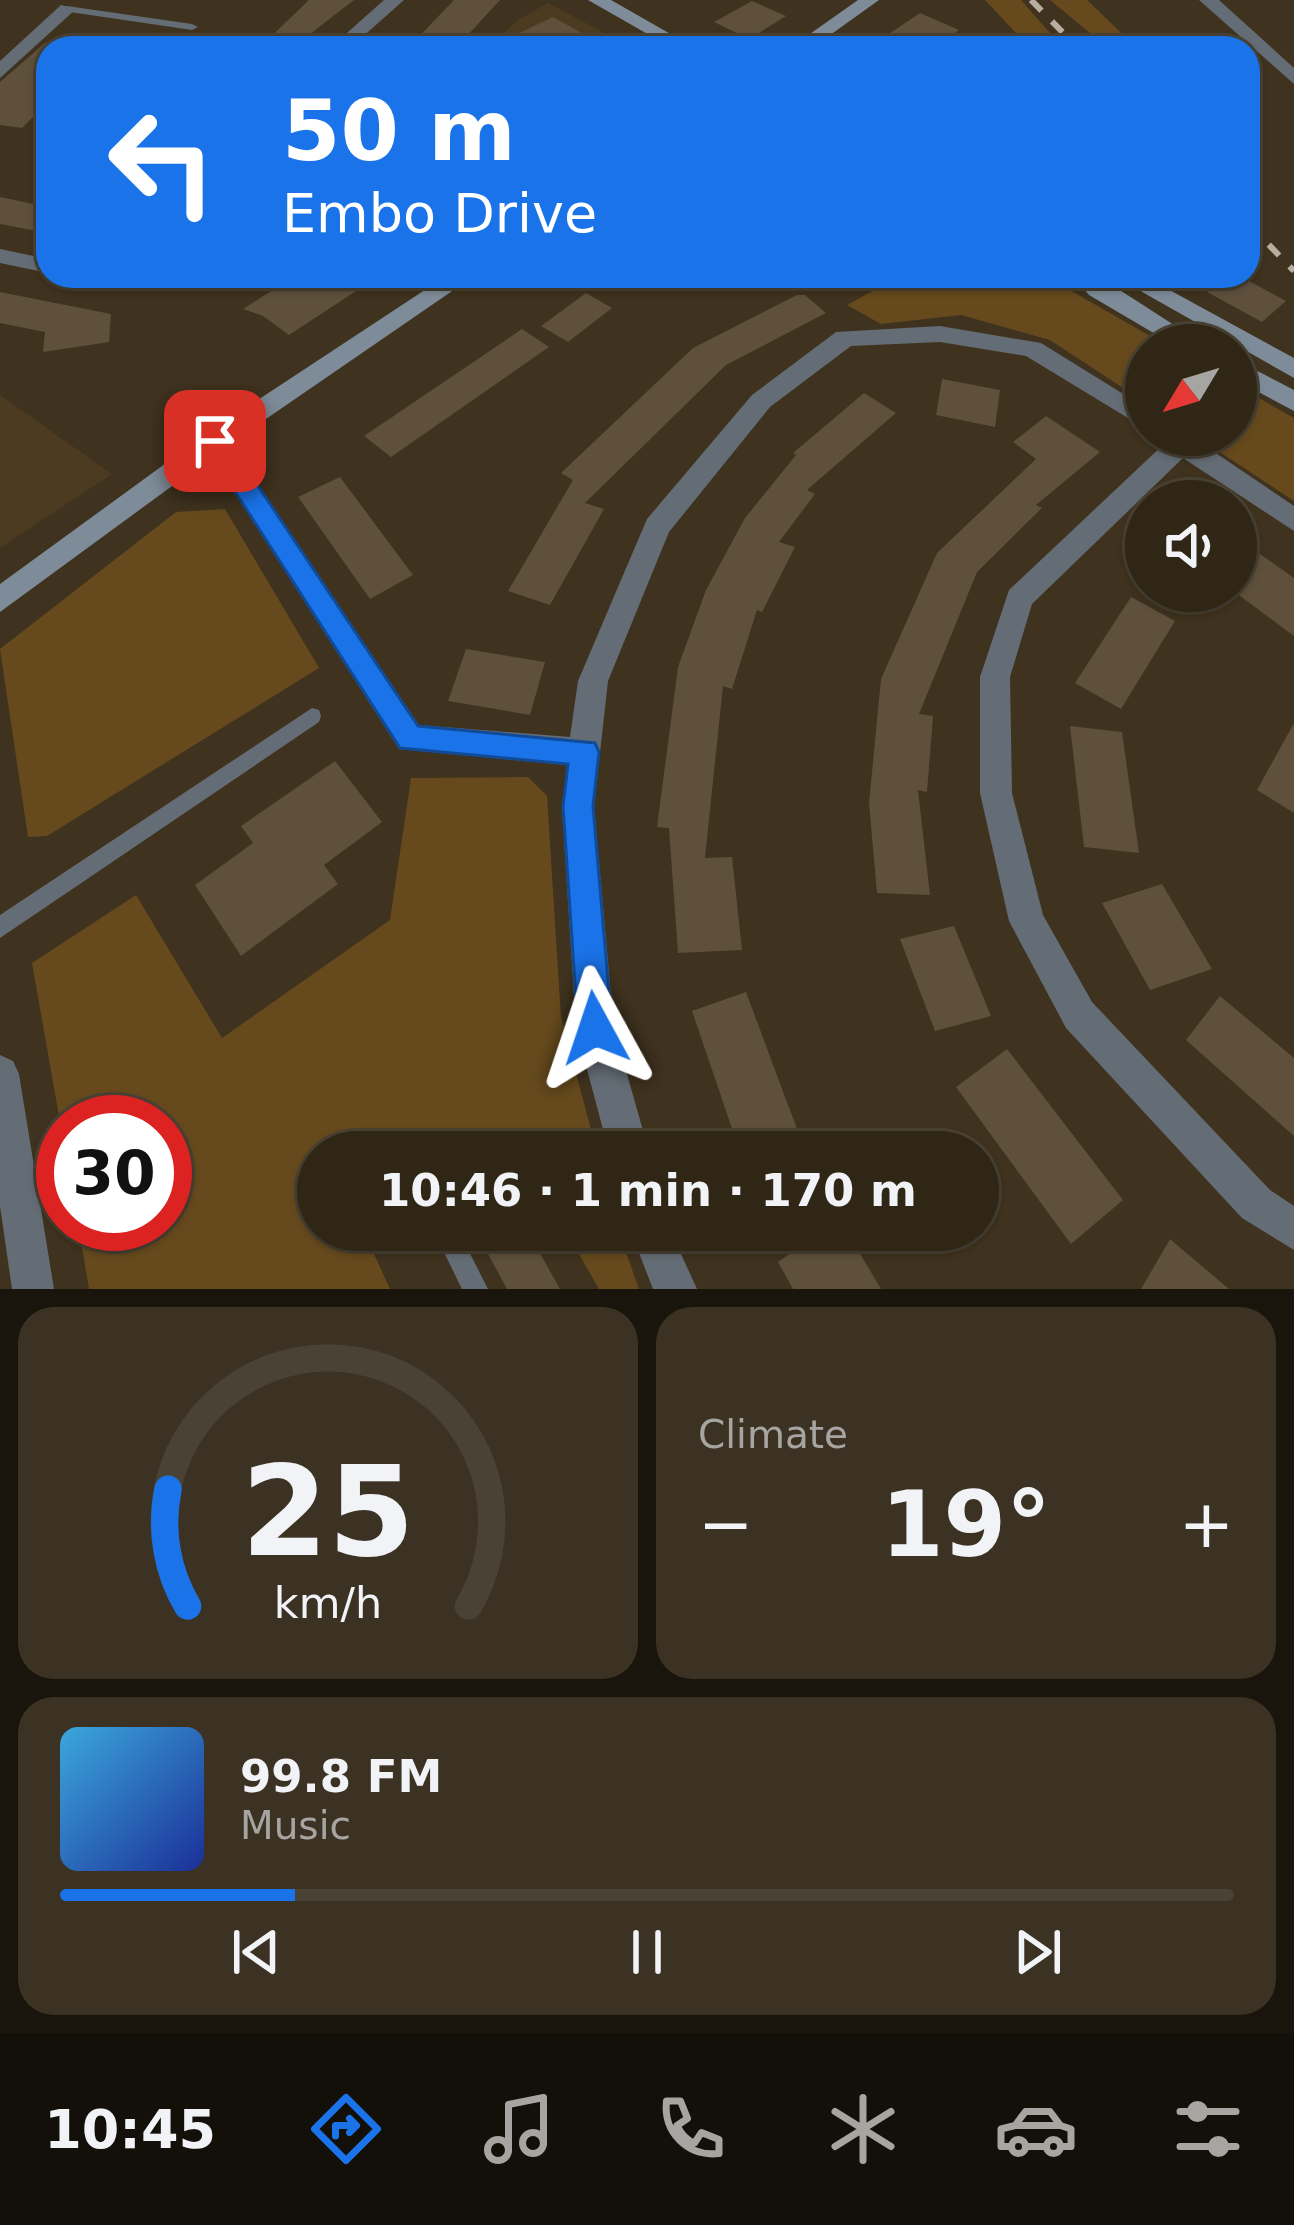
<!DOCTYPE html>
<html lang="en">
<head>
<meta charset="utf-8">
<style>
  body { margin:0; font-family:"DejaVu Sans",sans-serif; background:#3b3223; color:#f1f3f6; height:100vh; display:flex; flex-direction:column; font-size:45px; white-space:nowrap }
  * { box-sizing:border-box; margin:0 }
  p { font-size:39px; color:#a7a5a1 }
  .icon { flex:none; width:66px; height:66px; fill:none; stroke:currentColor; stroke-width:2; stroke-linecap:round; stroke-linejoin:round }
  .map { position:relative; height:1289px; overflow:hidden }
  .details { display:flex; flex-direction:column; gap:18px; padding:18px; background:#1a150c; flex:1 }
  .details>* { flex:none }
  .top-card { position:absolute; left:36px; top:36px; width:1224px; height:252px; border-radius:36px; box-shadow:0 3px 9px #0004,0 0 0 3px #4a4335; background:#1a73e8; color:#fff; overflow:hidden }
  .needle { width:78px; rotate:232deg }
  .controls { position:absolute; left:1125px; top:324px; display:grid; gap:24px }
  .controls a { display:grid; place-items:center; width:132px; height:132px; border-radius:50%; background:#2f2616; box-shadow:0 3px 9px #0004,0 0 0 3px #4a4335; font-size:60px }
  .speed { position:absolute; left:36px; top:1095px; display:flex; gap:24px; font-size:60px; font-weight:700; text-align:center }
  .speed>* { display:grid; place-content:center; width:156px; height:156px; border-radius:50%; background:#2f2616; box-shadow:0 3px 9px #0004,0 0 0 3px #4a4335; line-height:1 }
  .speed .limit { border:18px solid #d22; background:#fff; color:#111 }
  .pin { position:absolute; display:grid; place-items:center; width:102px; height:102px; color:#fff; margin:-51px; border-radius:24px; box-shadow:0 6px 18px #0006 }
  .me { position:absolute; width:132px; margin:-66px; rotate:355deg; stroke-linejoin:round; filter:drop-shadow(0 0 9px #0008) }
  .turn { display:flex; align-items:center; gap:42px; height:252px; padding:0 48px; font-size:54px }
  .turn .icon { width:156px; height:156px; stroke-width:2.5 }
  .turn b { display:block; font-size:84px; line-height:102px }
  .big { font-size:90px; font-weight:600; line-height:1.1 }
  .details .widget { flex:1; display:flex; flex-direction:column; justify-content:center; gap:18px; min-width:0; padding:0 42px; border-radius:36px; background:#3b3223 }
  .details .dial { align-items:center; gap:0 }
  .dial svg { height:312px; overflow:visible; fill:none; stroke:#4a4335; stroke-width:7; stroke-linecap:round; text-anchor:middle }
  .dial text { fill:#f1f3f6; stroke:none }
  .song { display:flex; align-items:center; gap:36px }
  .cover { width:144px; height:144px; border-radius:18px; background:linear-gradient(135deg,hsl(200 70% 55%),hsl(230 70% 35%)) }
  .played { height:12px; border-radius:6px; background:linear-gradient(90deg,#1a73e8 20%,#4a4335 20%) }
  .keys { display:flex; justify-content:space-around; direction:ltr }
  .heat { display:flex; justify-content:space-between; align-items:center; font-size:66px; direction:ltr }
  .details .tiles { flex:1; display:grid; gap:18px; grid-template-columns:1fr 1fr }
  .widget:last-child { grid-column:span 2 }
  .trip { position:absolute; left:297px; top:1131px; width:702px; height:120px; border-radius:60px; background:#2f2616; box-shadow:0 3px 9px #0004,0 0 0 3px #4a4335; font-weight:600; line-height:120px; text-align:center }
  .tab-bar { display:flex; height:192px; justify-content:space-around; align-items:center; background:#130f09; color:#a7a5a1 }
  .tab-bar .icon { width:84px; height:84px }
  .tab-bar .on { color:#1a73e8 }
  .tab-bar b { font-size:54px; color:#f1f3f6 }
  .map>svg:first-child { display:block }
</style>
</head>
<body>
<div class="map">
<svg width="1294" height="1289" viewBox="0 0 1294 1289">
  <rect width="100%" height="100%" fill="#3f321e"/>
  <!-- built -->
  <path fill="#4c3b21" d="M 548,3 L 633,48 L 489,48 L 516,21 Z
    M 0,395 L 112,474 L 0,548 Z"/>
  <!-- green -->
  <path fill="#664a1d" d="M 985,0 L 1021,0 L 1063,48 L 1030,48 Z
    M 1050,0 L 1087,0 L 1137,48 L 1108,48 Z
    M 900,276 L 1045,276 L 1166,345 L 1146,345 L 1146,403 L 1050,340 L 961,315 L 881,324 L 847,305 Z
    M 1236,385 L 1294,418 L 1294,501 L 1194,435 L 1236,435 Z
    M 225,509 L 319,668 L 47,836 L 28,837 L 0,649 L 176,512 Z
    M 528,777 L 547,796 L 561,1017 L 597,1152 L 520,1152 L 509,1135 L 487,1152 L 318,1152 L 318,1230 L 388,1230 L 370,1245 L 390,1289 L 89,1289 L 78,1224 L 165,1224 L 165,1122 L 63,1122 L 63,1139 L 32,963 L 136,895 L 222,1038 L 390,920 L 411,778 Z
    M 565,1230 L 618,1230 L 639,1289 L 599,1289 Z"/>
  <!-- building -->
  <path fill="#5e503b" d="M 309,0 L 354,0 L 292,48 L 259,48 Z
    M 454,0 L 500,0 L 456,48 L 408,48 Z
    M 752,1 L 786,16 L 749,39 L 714,22 Z
    M 920,13 L 959,30 L 932,48 L 868,48 Z
    M 553,17 L 609,48 L 488,48 Z
    M 46,42 L 48,102 L 22,128 L 0,125 L 0,82 Z
    M 0,197 L 48,207 L 48,233 L 0,224 Z
    M 295,276 L 379,276 L 289,335 L 263,316 L 243,309 Z
    M 1227,276 L 1240,276 L 1286,301 L 1262,322 L 1207,292 Z
    M 0,292 L 111,314 L 109,342 L 43,352 L 45,332 L 0,323 Z
    M 586,293 L 612,308 L 568,342 L 541,326 Z
    M 797,295 L 805,295 L 826,313 L 726,365 L 585,503 L 604,509 L 550,605 L 508,591 L 573,480 L 561,473 L 693,348 Z
    M 522,329 L 549,347 L 391,457 L 364,436 Z
    M 942,379 L 1000,390 L 995,427 L 936,415 Z
    M 864,393 L 896,413 L 807,490 L 815,494 L 779,542 L 795,547 L 762,612 L 757,610 L 732,689 L 723,686 L 705,858 L 732,857 L 742,950 L 678,953 L 669,828 L 657,827 L 678,667 L 706,590 L 745,518 L 796,455 L 793,453 Z
    M 1046,416 L 1100,452 L 1036,505 L 1042,508 L 977,572 L 919,714 L 933,716 L 927,792 L 918,790 L 930,895 L 877,893 L 869,803 L 881,679 L 937,553 L 1036,459 L 1013,442 Z
    M 340,477 L 413,575 L 370,599 L 298,497 Z
    M 1236,537 L 1294,578 L 1294,636 L 1236,593 Z
    M 1131,597 L 1175,621 L 1121,709 L 1075,683 Z
    M 466,649 L 545,662 L 530,715 L 448,701 Z
    M 1294,723 L 1294,813 L 1257,790 Z
    M 1070,726 L 1122,732 L 1139,853 L 1084,847 Z
    M 335,761 L 382,822 L 324,865 L 338,884 L 241,956 L 195,885 L 253,843 L 241,826 Z
    M 1162,884 L 1212,969 L 1150,990 L 1102,903 Z
    M 954,926 L 991,1016 L 935,1031 L 900,939 Z
    M 746,992 L 785,1097 L 806,1152 L 740,1152 L 692,1011 Z
    M 1220,996 L 1294,1058 L 1294,1136 L 1186,1040 Z
    M 1007,1049 L 1123,1200 L 1071,1244 L 956,1087 Z
    M 475,1230 L 527,1230 L 560,1289 L 507,1289 Z
    M 823,1230 L 846,1230 L 881,1289 L 793,1289 L 778,1262 Z
    M 1170,1239 L 1229,1289 L 1141,1289 Z"/>
  <g fill="none" stroke-linecap="round" stroke-linejoin="round">
    <!-- lane -->
    <path fill="#646d75" fill-rule="evenodd" d="M 67,6 L 192,24 L 198,27 L 192,30 L 63,11 L 62,9 Z
      M 312,708 L 319,710 L 321,716 L 319,722 L 0,938 L 0,915 Z
      M 433,1230 L 458,1230 L 488,1289 L 462,1289 Z"/>
    <!-- street -->
    <path fill="#646d75" fill-rule="evenodd" d="M 384,0 L 404,0 L 350,48 L 330,48 Z
      M 1199,0 L 1219,0 L 1294,68 L 1294,84 Z
      M 61,5 L 76,9 L 0,78 L 0,61 Z
      M 0,249 L 48,259 L 48,273 L 0,263 Z
      M 940,326 L 1041,343 L 1146,408 L 1146,429 L 1026,356 L 940,342 L 851,346 L 770,407 L 669,532 L 608,681 L 594,806 L 614,1028 L 649,1152 L 609,1152 L 576,1028 L 562,806 L 567,765 L 399,749 L 202,441 L 206,434 L 224,434 L 419,725 L 570,737 L 578,681 L 647,519 L 752,395 L 836,332 Z
      M 1157,435 L 1189,435 L 1294,506 L 1294,531 L 1183,458 L 1032,604 L 1010,677 L 1012,793 L 1043,915 L 1092,1002 L 1270,1190 L 1294,1206 L 1294,1250 L 1242,1218 L 1066,1028 L 1009,921 L 980,793 L 980,677 L 1009,590 L 1164,444 Z
      M 0,1055 L 13,1061 L 19,1074 L 54,1289 L 12,1289 L 0,1206 Z
      M 630,1230 L 670,1230 L 697,1289 L 653,1289 Z"/>
    <!-- secondary -->
    <path fill="#7e8c99" fill-rule="evenodd" d="M 588,0 L 611,0 L 695,48 L 672,48 Z
      M 858,0 L 879,0 L 812,48 L 790,48 Z
      M 446,276 L 474,276 L 224,448 L 0,612 L 0,584 L 206,434 Z
      M 1073,276 L 1098,276 L 1205,345 L 1174,345 L 1089,295 Z
      M 1114,276 L 1144,276 L 1294,358 L 1294,378 Z
      M 1236,360 L 1294,390 L 1294,411 L 1236,380 Z"/>
    <!-- rail -->
    <path stroke="#b8aea0" stroke-width="6" stroke-dasharray="15 15" stroke-linecap="butt" d="M 1031,0 L 1078,48
      M 1248,223 L 1294,271"/>
  </g>
  <!-- route -->
  <path fill="#1a73e8" stroke="#114b97" stroke-width="3" d="M 215,432 L 224,435 L 418,726 L 595,743 L 599,752 L 593,806 L 612,1028 L 607,1040 L 595,1045 L 583,1040 L 578,1028 L 563,806 L 568,764 L 400,748 L 207,448 L 203,441 Z"/>
</svg>
<div class="controls">
<a><svg class="needle" viewBox="-14 -14 28 28"><path d="M0-13l5 13h-10z" fill="#e53935"/><path d="M0 13l5-13h-10z" fill="#a7a5a1"/></svg></a>
<a><svg class="icon" aria-label="sound" viewBox="0 0 24 24"><path d="M4 9h4l5-4v14l-5-4H4zM17 9q2 3 0 6"/></svg></a>
</div>
<div class="speed"><div class="limit">30</div></div>
<div class="pin" style="left:215px;top:441px;background:#d93025"><svg class="icon" aria-label="arrive" viewBox="0 0 24 24"><path d="M6 21V4h12l-3 4 3 4H6"/></svg></div>
<svg class="me" style="left:595px;top:1028px" viewBox="-20 -20 40 40"><path d="M0-17L14 15 0 8-14 15z" fill="#1a73e8" stroke="#fff" stroke-width="4"/></svg>
<div class="trip">10:46 · 1 min · 170 m</div>
<div class="top-card">
<div class="turn"><svg class="icon" aria-label="left" viewBox="0 0 24 24"><path d="M17 20v-9H6M10 6l-5 5 5 5"/></svg><div><b>50 m</b>Embo Drive</div></div>
</div>
</div>
<section class="details">
<div class="tiles">
<div class="widget dial"><svg viewBox="0 0 100 80">
<path d="M14 69A42 42 0 1 1 86 69"/>
<path d="M14 69A42 42 0 0 1 9 39" stroke="#1a73e8"/>
<text x="50" y="56" font-size="32" font-weight="700">25</text>
<text x="50" y="72" font-size="11">km/h</text>
</svg></div>
<div class="widget"><p>Climate</p>
<div class="heat"><a>−</a><b class="big">19°</b><a>+</a></div>
</div>
<div class="widget">
<div class="song"><i class="cover"></i><div><b>99.8 FM</b><p>Music</p></div></div>
<div class="played"></div>
<div class="keys"><svg class="icon" aria-label="previous" viewBox="0 0 24 24"><path d="M18 5L8 12l10 7zM5 5v14"/></svg><svg class="icon" aria-label="pause" viewBox="0 0 24 24"><path d="M8 5v14M16 5v14"/></svg><svg class="icon" aria-label="next" viewBox="0 0 24 24"><path d="M6 5l10 7-10 7zM19 5v14"/></svg></div>
</div>
</div>
</section>
<nav class="tab-bar">
<b>10:45</b>
<svg class="icon on" aria-label="directions" viewBox="0 0 24 24"><path d="M12 3l9 9-9 9-9-9zM9 14v-3h6M13 9l2 2-2 2"/></svg>
<svg class="icon" aria-label="music" viewBox="0 0 24 24"><path d="M9 18V5l10-2v13"/><circle cx="6" cy="18" r="3"/><circle cx="16" cy="16" r="3"/></svg>
<svg class="icon" aria-label="phone" viewBox="0 0 24 24"><path d="M5 4h4l2 5-3 2q2 4 5 5l2-3 5 2v4C11 20 4 13 5 4z"/></svg>
<svg class="icon" aria-label="climate" viewBox="0 0 24 24"><path d="M12 3v18M4 7l16 10M4 17L20 7"/></svg>
<svg class="icon" aria-label="car" viewBox="0 0 24 24"><path d="M5 17H2v-5l4-1 3-4h7l3 4 3 1v5h-3M9 17h6M6 11h13"/><circle cx="7" cy="17" r="2"/><circle cx="17" cy="17" r="2"/></svg>
<svg class="icon" aria-label="filters" viewBox="0 0 24 24"><path d="M4 7h16M4 17h16"/><circle cx="9" cy="7" r="2"/><circle cx="15" cy="17" r="2"/></svg>
</nav>
</body>
</html>
